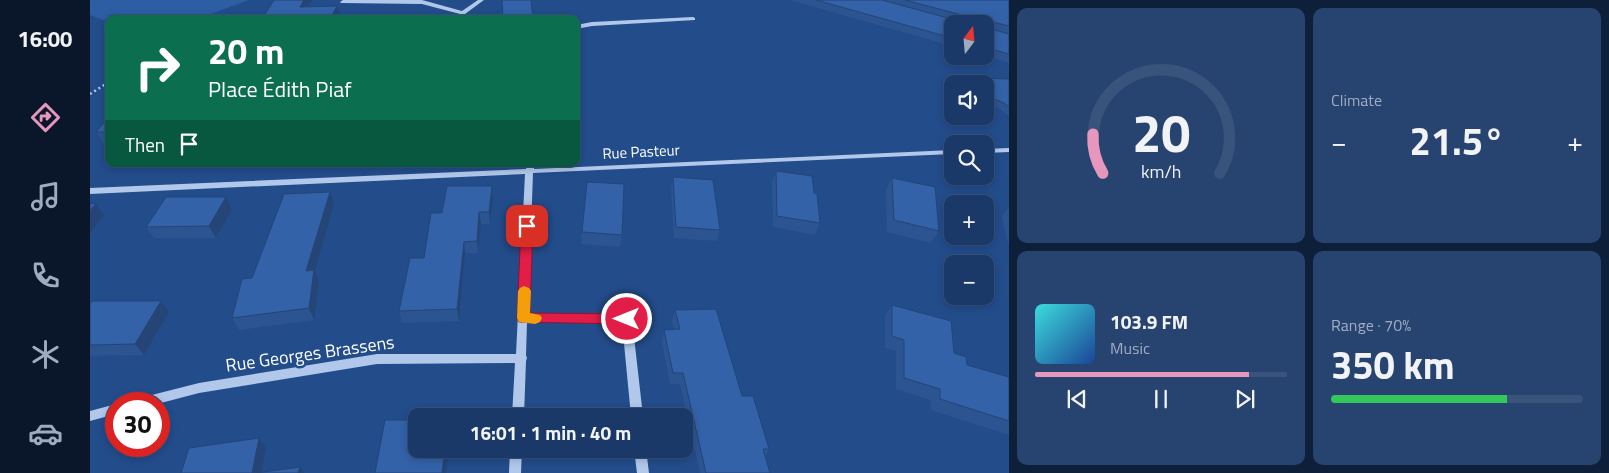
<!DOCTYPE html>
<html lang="en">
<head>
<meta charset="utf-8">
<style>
  body { margin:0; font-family:"Titillium Web",sans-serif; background:#274471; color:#f1f3f6; height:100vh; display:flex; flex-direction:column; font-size:19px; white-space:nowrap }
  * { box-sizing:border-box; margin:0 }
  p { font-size:16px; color:#9facc0 }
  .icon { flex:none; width:28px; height:28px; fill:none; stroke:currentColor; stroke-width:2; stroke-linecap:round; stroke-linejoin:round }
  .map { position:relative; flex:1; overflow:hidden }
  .details { display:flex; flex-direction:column; gap:8px; padding:8px; background:#0e1f39; width:600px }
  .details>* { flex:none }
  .top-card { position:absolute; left:15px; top:15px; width:475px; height:152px; border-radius:10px; box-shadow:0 2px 8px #0003,0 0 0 1px #38537c; background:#0b6e4f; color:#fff; overflow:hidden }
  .needle { width:32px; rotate:16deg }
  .buttons { position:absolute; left:854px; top:15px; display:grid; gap:10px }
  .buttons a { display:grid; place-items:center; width:50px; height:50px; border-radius:10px; background:#1a3968; box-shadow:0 2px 8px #0003,0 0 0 1px #38537c; font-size:25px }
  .speed { position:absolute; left:15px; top:392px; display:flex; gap:10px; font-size:25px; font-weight:700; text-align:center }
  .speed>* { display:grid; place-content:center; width:65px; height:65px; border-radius:50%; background:#1a3968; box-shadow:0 2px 8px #0003,0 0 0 1px #38537c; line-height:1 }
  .speed .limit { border:8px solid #d22; background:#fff; color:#111 }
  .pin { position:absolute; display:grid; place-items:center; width:42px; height:42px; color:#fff; margin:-21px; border-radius:10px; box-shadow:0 2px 8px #0006 }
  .me { position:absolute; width:55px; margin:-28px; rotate:270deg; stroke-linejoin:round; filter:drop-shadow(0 0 4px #0008) }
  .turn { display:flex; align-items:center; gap:18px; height:105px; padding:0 20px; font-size:22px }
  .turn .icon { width:65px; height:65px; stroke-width:2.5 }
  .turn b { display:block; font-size:35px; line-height:42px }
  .then { display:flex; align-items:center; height:48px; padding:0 20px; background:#0003; gap:10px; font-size:19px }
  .big { font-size:38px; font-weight:700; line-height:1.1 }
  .details .tile { flex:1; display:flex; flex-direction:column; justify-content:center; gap:8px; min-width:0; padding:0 18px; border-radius:10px; background:#274471 }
  .details .dial { align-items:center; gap:0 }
  .dial svg { height:130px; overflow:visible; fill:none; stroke:#38537c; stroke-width:7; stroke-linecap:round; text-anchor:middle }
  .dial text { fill:#f1f3f6; stroke:none }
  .song { display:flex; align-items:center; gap:15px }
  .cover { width:60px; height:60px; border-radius:8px; background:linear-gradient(135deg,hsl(180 70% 55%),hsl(220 70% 35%)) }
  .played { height:5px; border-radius:2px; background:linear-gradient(90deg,#e797bd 85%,#38537c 85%) }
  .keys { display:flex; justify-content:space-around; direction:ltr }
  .heat { display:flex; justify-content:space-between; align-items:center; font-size:28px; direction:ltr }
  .charge { height:8px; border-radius:4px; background:linear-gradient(90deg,#34c759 70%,#38537c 0) }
  .details .tiles { flex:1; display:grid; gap:8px; grid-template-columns:repeat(2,1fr) }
  .trip { position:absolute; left:318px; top:408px; width:285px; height:50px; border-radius:10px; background:#1a3968; box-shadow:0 2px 8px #0003,0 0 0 1px #38537c; font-weight:700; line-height:50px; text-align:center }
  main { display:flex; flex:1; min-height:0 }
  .tab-bar { display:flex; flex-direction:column; width:90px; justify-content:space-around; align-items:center; background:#0a172a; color:#9facc0 }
  .tab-bar .icon { width:35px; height:35px }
  .tab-bar .selected { color:#e797bd }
  .tab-bar b { font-size:22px; color:#f1f3f6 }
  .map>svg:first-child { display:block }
</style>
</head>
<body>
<main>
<nav class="tab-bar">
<b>16:00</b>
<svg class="icon selected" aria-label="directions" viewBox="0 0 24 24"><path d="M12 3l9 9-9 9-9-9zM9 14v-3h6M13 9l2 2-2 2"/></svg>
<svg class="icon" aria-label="music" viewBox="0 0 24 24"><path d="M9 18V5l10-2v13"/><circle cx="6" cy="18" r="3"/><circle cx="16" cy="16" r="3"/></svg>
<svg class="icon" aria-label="phone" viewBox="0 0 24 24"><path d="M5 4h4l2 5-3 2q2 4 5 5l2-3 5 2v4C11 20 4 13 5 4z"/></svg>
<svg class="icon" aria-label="climate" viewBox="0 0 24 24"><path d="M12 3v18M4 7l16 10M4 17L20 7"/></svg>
<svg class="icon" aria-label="car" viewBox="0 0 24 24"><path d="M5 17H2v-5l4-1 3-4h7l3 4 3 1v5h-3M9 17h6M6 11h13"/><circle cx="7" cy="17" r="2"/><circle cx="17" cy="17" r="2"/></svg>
</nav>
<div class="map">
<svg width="919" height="473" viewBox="0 0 919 473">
  <rect width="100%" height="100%" fill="#234c8b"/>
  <!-- green -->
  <path fill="#2d5da3" d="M 0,0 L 159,0 L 107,19 L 19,19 L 19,22 L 0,15 Z"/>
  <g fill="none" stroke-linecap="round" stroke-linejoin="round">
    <!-- path -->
    <path stroke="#b1c8eb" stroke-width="2.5" stroke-dasharray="2 3" stroke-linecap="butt" d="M 0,94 L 19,82"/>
    <!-- minor -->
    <path fill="#b1c8eb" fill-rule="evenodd" d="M 253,0 L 332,0 L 372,11 L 388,0 L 394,0 L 375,14 L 372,19 L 366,19 L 370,14 L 332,4 L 251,3 L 250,2 Z
      M 603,17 L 605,18 L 605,20 L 502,26 L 486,29 L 486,25 L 502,22 Z
      M 919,148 L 919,152 L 895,153 L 895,149 Z
      M 862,150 L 862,154 L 443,173 L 438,314 L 537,315 L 541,316 L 542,319 L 553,416 L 541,416 L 532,323 L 437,322 L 436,355 L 437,358 L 436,361 L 434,416 L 422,416 L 425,363 L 287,364 L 109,393 L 67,404 L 40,404 L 42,400 L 46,399 L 109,383 L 287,354 L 426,354 L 435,174 L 0,194 L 0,188 L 436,169 L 437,164 L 445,164 L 444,169 Z
      M 26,404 L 26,414 L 0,421 L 0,411 Z
      M 420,449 L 432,449 L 431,473 L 419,473 Z
      M 544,449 L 556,449 L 559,473 L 547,473 Z"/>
  </g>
  <!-- wall -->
  <path fill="#2c5490" d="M 700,0 L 919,0 L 919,63 L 895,56 L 895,24 L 862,24 L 862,46 Z
    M 858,77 L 919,79 L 919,116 L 910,109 L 895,103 L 895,84 L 862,84 L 862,90 L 854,87 L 855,83 Z
    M 19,117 L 19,143 L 13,143 L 6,132 Z
    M 686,171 L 724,193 L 730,223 L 725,235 L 683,227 L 682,182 Z
    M 583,177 L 630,230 L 627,241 L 584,238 L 581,188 Z
    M 802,178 L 849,231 L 841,243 L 797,232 L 796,189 Z
    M 240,192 L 244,204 L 225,271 L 229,282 L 224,320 L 149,330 L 142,318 L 162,278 Z
    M 136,197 L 142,209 L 126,238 L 64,238 L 56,227 Z
    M 403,198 L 400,224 L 391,224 L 388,253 L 375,253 L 369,321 L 312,323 L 309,311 L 334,258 L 352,213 Z
    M 919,207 L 919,247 L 912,217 Z
    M 492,232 L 532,235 L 530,247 L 491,244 Z
    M 71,301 L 79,312 L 54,355 L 0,356 L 0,304 Z
    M 802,305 L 864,353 L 877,365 L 919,377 L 919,435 L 841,410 L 840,400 L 806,389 L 806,351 L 795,348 L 795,316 Z
    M 585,310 L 652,396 L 679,449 L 675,456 L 680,473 L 610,473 L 590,384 L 580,384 L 572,342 L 574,330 L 584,330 L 582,321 Z"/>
  <!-- shaded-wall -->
  <path fill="#244576" d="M 214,0 L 222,0 L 212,17 L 210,7 Z
    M 247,6 L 250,15 L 248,19 L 240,19 Z
    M 402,186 L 403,198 L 400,224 L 399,212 Z
    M 240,192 L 244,204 L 225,271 L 229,282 L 224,320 L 219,308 L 216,271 Z
    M 136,197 L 142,209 L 126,238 L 119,226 Z
    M 6,203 L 14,215 L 0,233 L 0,211 Z
    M 389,212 L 391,224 L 388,253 L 387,241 Z
    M 374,242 L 375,253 L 369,321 L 367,309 Z
    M 71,301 L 79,312 L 54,355 L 45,344 Z
    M 169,438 L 176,448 L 171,473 L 162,473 Z
    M 355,449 L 359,449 L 356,473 L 352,473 Z
    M 210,467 L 214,473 L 208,473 Z"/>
  <!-- building -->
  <path fill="#3362a8" stroke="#244576" d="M 184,0 L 214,0 L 210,7 L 247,6 L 240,19 L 172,19 Z
    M 412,0 L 441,0 L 443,19 L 413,19 Z
    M 726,0 L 792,0 L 865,20 L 873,17 L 872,15 L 815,0 L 919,0 L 919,26 L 899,21 L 897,23 L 897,28 L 919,34 L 919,54 L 895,47 L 895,24 L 862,24 L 862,38 Z
    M 858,77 L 919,79 L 919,107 L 914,103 L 895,95 L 895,84 L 865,84 L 857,81 Z
    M 19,117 L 19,132 L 6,132 Z
    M 686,171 L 722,176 L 724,193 L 727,194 L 730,223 L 687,216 Z
    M 583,177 L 623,180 L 630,230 L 586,227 Z
    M 802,178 L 845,187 L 849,231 L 804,220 Z
    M 497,182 L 534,184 L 532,235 L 492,232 Z
    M 357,186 L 402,186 L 399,212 L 389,212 L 387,241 L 374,242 L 367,309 L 309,311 L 320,258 L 334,258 L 341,213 L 352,213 Z
    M 240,192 L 216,271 L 224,270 L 219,308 L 142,318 L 152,279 L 162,278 L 194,194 Z
    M 76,197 L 136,197 L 119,226 L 56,227 Z
    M 6,203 L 0,211 L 0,204 Z
    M 2,301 L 71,301 L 45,344 L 0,345 L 0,304 Z
    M 802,305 L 861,321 L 864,353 L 876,357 L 877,365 L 919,377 L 919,421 L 850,399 L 850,389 L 814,378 L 814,340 L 802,336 Z
    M 626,309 L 652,396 L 663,396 L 679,449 L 673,449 L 680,473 L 616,473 L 593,373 L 583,373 L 574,330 L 590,329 L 585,310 Z
    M 295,420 L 326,420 L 326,449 L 355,449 L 352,473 L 285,473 Z
    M 169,438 L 162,473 L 91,473 L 99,448 Z
    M 210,467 L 208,473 L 167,473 Z"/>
  <!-- route -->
  <path fill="#e11d48" stroke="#92132f" d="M 437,222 L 443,226 L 440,313 L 537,314 L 542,315 L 544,319 L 542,323 L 537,324 L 429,322 L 427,318 L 431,226 Z"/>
  <!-- slow -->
  <path fill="#f59e0b" d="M 434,286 L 439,288 L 441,291 L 440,313 L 450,315 L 452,318 L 450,322 L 445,324 L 429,322 L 427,318 L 428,291 L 430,288 Z"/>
  <g text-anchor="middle" stroke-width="5" stroke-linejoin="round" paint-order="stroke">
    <!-- street labels -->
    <g font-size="15" fill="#fff" stroke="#234c8b">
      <text transform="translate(551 152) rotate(-3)" y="5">Rue Pasteur</text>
    </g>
    <!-- near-street labels -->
    <g font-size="18" fill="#fff" stroke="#234c8b">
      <text transform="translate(220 354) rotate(-8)" y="6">Rue Georges Brassens</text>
    </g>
  </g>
</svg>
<div class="buttons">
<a><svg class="needle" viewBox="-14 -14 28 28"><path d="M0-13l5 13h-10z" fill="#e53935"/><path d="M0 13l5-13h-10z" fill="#9facc0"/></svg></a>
<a><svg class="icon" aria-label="sound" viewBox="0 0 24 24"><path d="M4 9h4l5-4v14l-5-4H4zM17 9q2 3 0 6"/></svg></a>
<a><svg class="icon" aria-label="search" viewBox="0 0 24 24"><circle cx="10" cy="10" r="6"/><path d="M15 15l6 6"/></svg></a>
<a>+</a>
<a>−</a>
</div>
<div class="speed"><div class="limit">30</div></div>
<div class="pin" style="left:437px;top:226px;background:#d93025"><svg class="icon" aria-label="arrive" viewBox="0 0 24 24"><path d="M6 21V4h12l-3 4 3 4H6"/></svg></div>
<svg class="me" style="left:537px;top:319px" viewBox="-20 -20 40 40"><circle r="17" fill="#e11d48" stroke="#fff" stroke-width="3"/><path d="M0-11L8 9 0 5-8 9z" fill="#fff"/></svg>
<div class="trip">16:01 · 1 min · 40 m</div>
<div class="top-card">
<div class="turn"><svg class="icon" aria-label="right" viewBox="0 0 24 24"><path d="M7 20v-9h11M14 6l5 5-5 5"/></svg><div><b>20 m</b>Place Édith Piaf</div></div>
<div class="then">Then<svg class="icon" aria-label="arrive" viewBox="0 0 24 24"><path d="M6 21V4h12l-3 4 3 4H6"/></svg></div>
</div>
</div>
<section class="details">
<div class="tiles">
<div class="tile dial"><svg viewBox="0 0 100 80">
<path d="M14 69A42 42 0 1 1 86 69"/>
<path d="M14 69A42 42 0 0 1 8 45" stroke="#e797bd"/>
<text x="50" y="56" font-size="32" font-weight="700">20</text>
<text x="50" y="72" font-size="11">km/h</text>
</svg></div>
<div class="tile"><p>Climate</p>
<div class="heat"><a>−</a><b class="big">21.5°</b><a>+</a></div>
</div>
<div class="tile">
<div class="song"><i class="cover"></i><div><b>103.9 FM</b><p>Music</p></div></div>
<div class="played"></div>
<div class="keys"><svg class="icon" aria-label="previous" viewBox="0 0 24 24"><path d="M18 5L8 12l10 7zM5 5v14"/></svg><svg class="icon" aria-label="pause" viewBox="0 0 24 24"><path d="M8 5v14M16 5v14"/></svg><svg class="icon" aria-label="next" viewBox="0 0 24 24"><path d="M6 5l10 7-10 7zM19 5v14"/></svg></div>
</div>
<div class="tile"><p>Range · 70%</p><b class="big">350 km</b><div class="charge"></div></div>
</div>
</section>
</main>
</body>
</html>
